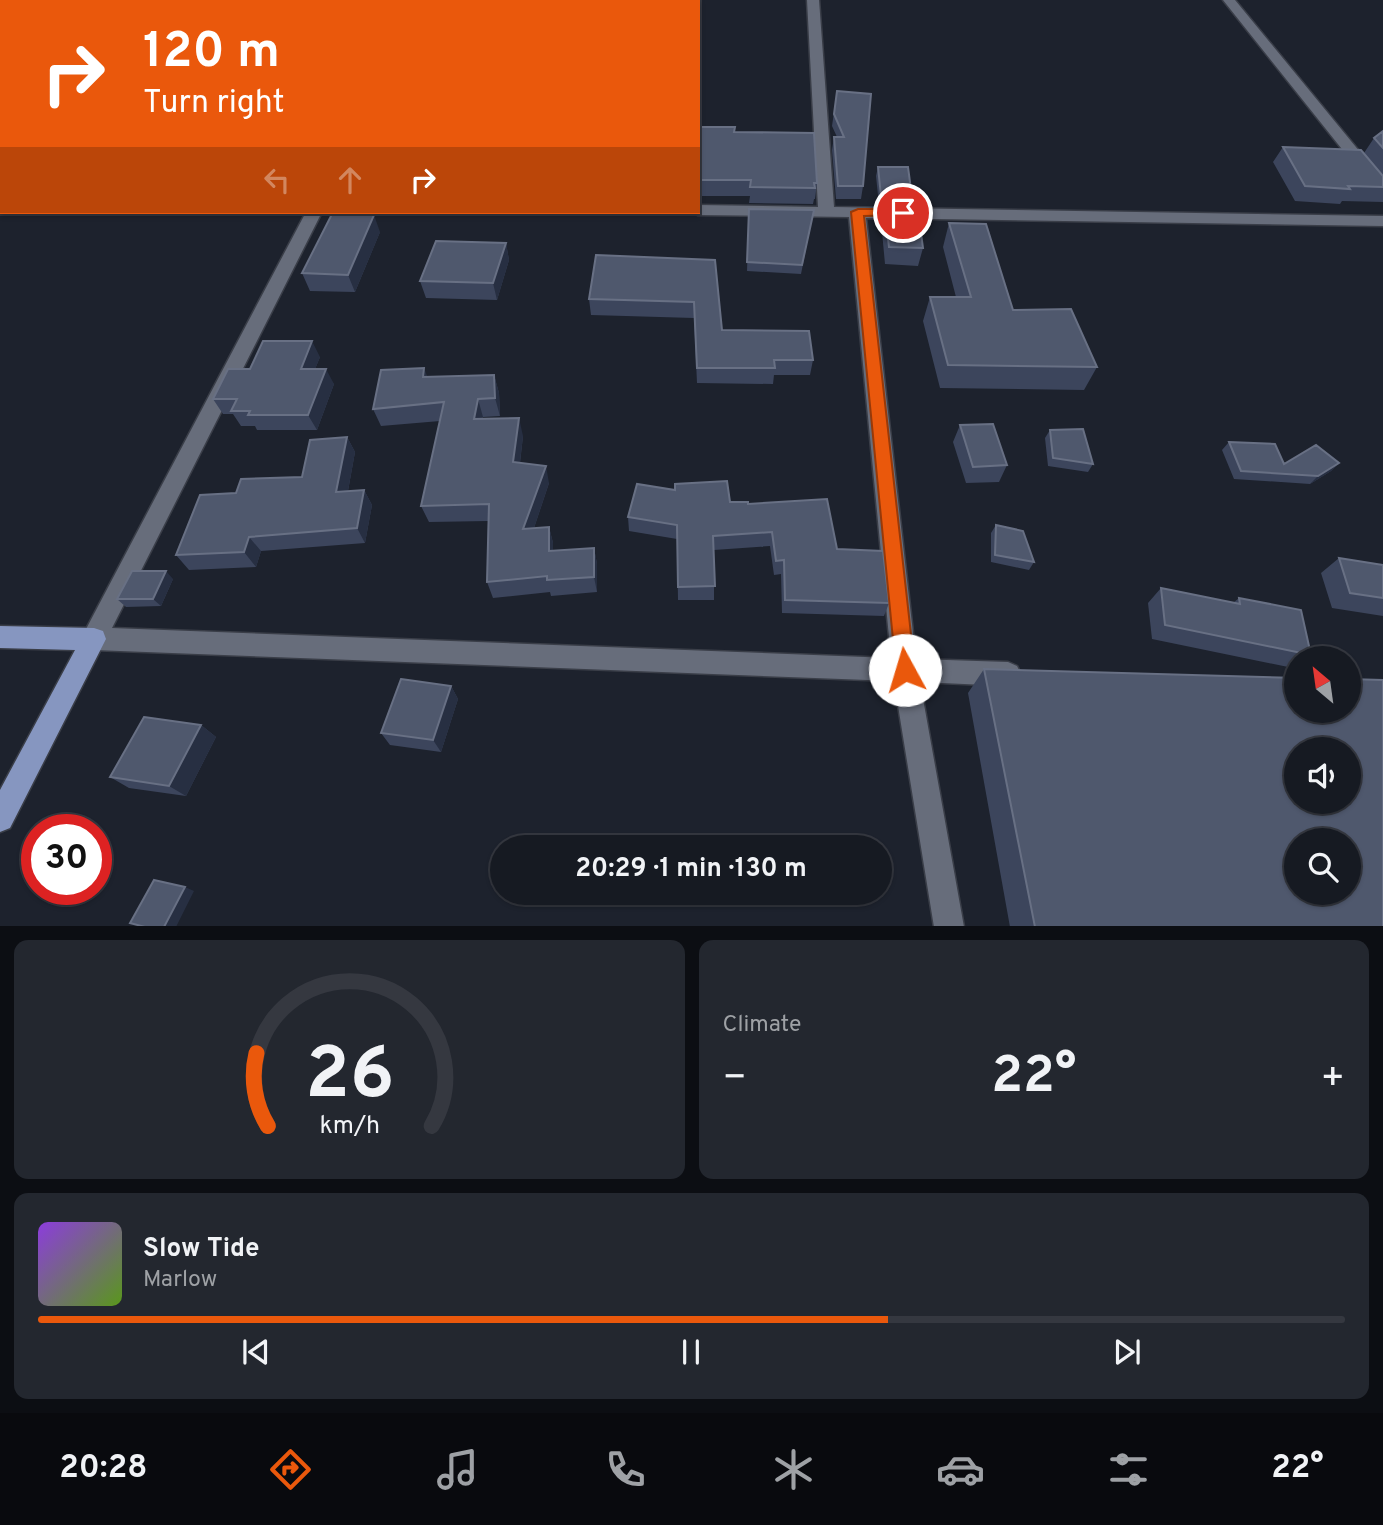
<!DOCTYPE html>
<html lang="en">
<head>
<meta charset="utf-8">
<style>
  body { margin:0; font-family:Overpass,sans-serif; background:#23272f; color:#f1f3f6; height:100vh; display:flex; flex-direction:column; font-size:26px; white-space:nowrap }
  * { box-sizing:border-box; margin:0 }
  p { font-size:23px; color:#9ea1a5 }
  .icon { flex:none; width:38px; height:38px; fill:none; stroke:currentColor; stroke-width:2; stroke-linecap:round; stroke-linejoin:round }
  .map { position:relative; height:926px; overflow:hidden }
  .drawer { display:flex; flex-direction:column; gap:14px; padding:14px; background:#0c0e13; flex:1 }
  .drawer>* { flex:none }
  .banner { position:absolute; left:0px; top:0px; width:700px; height:214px; box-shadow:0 2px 5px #0004,0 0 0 2px #353840; background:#ea580c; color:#fff; overflow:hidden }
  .needle { width:46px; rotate:331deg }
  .tools { position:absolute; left:1284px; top:646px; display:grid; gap:14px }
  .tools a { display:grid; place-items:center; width:77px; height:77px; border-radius:50%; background:#161a22; box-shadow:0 2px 5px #0004,0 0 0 2px #353840; font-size:35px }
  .speed { position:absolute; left:21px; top:814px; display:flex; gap:14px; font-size:35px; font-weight:700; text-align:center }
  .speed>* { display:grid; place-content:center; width:91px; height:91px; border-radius:50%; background:#161a22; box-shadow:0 2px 5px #0004,0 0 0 2px #353840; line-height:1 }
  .speed .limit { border:10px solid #d22; background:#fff; color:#111 }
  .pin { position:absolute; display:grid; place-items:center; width:60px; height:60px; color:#fff; margin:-30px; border:4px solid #fff; border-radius:50%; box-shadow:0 2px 7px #0007 }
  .me { position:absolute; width:77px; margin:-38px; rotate:354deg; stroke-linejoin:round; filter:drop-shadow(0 0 5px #0008) }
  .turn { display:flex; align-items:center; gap:24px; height:147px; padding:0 28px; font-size:32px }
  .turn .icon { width:91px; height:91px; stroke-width:2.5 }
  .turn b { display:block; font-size:49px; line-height:60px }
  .lanes { display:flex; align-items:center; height:66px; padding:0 28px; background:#0003; justify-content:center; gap:35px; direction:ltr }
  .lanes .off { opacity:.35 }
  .big { font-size:52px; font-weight:700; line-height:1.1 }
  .drawer .tile { flex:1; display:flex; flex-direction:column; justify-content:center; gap:10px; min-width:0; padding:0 24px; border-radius:14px; background:#23272f }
  .drawer .dial { align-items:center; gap:0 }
  .dial svg { height:182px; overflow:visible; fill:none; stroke:#353840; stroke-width:7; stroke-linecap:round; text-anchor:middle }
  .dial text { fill:#f1f3f6; stroke:none }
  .song { display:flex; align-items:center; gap:21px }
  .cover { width:84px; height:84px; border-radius:10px; background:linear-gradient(135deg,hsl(270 70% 55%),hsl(90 70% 35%)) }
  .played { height:7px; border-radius:4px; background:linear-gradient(90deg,#ea580c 65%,#353840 65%) }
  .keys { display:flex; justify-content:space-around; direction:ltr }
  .heat { display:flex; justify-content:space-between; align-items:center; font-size:38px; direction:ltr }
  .drawer .tiles { flex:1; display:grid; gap:14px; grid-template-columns:1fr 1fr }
  .tile:last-child { grid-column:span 2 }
  .trip { position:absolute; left:490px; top:835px; width:402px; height:70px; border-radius:35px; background:#161a22; box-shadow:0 2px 5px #0004,0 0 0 2px #353840; font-weight:700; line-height:70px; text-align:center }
  .tab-bar { display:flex; height:112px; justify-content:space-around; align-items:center; background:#090a0e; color:#9ea1a5 }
  .tab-bar .icon { width:49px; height:49px }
  .tab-bar .active { color:#ea580c }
  .tab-bar b { font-size:32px; color:#f1f3f6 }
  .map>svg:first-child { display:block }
</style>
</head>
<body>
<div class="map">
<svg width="1383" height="927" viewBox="0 0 1383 927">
  <rect width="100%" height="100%" fill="#1d222d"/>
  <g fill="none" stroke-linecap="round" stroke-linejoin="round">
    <defs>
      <path id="minor" d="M 416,0 L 428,0 L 415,2 Z
        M 807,0 L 819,0 L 834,207 L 1383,216 L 1383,226 L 866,218 L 916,659 L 1008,662 L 1017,666 L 1021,674 L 1017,682 L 1008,686 L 920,682 L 964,927 L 934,927 L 894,681 L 94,650 L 85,647 L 82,639 L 85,631 L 306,212 L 322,212 L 112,628 L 891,658 L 849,217 L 698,215 L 691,212 L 698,212 L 698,205 L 818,207 Z
        M 1223,0 L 1235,0 L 1383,180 L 1383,195 L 1377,193 Z
        M 0,194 L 2,194 L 2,204 L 0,204 Z"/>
      <path id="major" d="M 0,626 L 94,628 L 103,631 L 106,639 L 10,828 L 0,832 L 0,790 L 75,650 L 0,648 Z"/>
    </defs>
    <!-- minor casing -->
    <use href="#minor" stroke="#3a3e48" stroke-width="3"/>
    <!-- major casing -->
    <use href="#major" stroke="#3a3e48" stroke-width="3"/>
    <!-- minor -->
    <use href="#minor" fill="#676d7b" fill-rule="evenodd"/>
    <!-- major -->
    <use href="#major" fill="#8696c0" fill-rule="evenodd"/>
  </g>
  <!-- wall -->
  <path fill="#3c455c" d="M 837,91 L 863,186 L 861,199 L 836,199 L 832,150 L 834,137 L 837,137 L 832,126 Z
    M 698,127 L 734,132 L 817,183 L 815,199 L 814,199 L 813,204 L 749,203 L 750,196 L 698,196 Z
    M 1383,131 L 1383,176 L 1364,153 L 1374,138 Z
    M 1283,147 L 1383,176 L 1383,202 L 1342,201 L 1340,204 L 1295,201 L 1273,162 Z
    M 878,167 L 912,197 L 911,204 L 923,248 L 918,266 L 885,264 L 881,221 L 884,205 L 879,205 L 876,176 Z
    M 749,209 L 812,219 L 801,274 L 747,271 Z
    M 949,223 L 1013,310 L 1097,367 L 1084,390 L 940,388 L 923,321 L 930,297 L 956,297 L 943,247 Z
    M 380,232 L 355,292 L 310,291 L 302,273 Z
    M 506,243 L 509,260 L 497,300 L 426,298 L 420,281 Z
    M 715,260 L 722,330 L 813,360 L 810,375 L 774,375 L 773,384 L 697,383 L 694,318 L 591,315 L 589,299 Z
    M 320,357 L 315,369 L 334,384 L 317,430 L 257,430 L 255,426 L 241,426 L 233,414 L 223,414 L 213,399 L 250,369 Z
    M 494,375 L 499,393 L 500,416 L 483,417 L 483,419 L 523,436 L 520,463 L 549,483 L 534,528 L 549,527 L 553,543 L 553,551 L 594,548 L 597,564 L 597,592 L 551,596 L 550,592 L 493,598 L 487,582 L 488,521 L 429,522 L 421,506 L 440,421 L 381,426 L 373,409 L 428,377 Z
    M 960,425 L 1007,465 L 999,482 L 966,483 L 953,442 Z
    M 1050,430 L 1093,464 L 1088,472 L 1048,466 L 1045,438 Z
    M 347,437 L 355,452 L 348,491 L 364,490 L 372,505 L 365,543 L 261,551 L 256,567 L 189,570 L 176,555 L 236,493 L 302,477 Z
    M 1229,442 L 1284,464 L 1339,463 L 1331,471 L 1310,484 L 1234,479 L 1222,450 Z
    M 730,502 L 748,504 L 837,549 L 889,603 L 884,616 L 782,613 L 781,574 L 774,575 L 770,546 L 714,550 L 714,600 L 678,600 L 677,539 L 629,531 L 628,517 Z
    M 996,525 L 1034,562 L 1029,570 L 991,562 L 991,533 Z
    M 1339,558 L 1383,565 L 1383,616 L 1332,608 L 1321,573 Z
    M 173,579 L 161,606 L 126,607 L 117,599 Z
    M 1161,588 L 1233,603 L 1239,598 L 1311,655 L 1307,658 L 1297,658 L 1297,665 L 1293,668 L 1152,639 L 1148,603 Z
    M 984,669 L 1383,927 L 1010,927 L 968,693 Z
    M 451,686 L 458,699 L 441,752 L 390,745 L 381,733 Z
    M 201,725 L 216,737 L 186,796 L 129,788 L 110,777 Z"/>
  <!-- shaded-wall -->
  <path fill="#272f42" d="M 237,0 L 247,0 L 246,2 L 235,2 Z
    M 2,114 L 2,134 L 0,136 L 0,116 Z
    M 374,215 L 380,232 L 355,292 L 348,275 Z
    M 506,243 L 509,260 L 497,300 L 493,283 Z
    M 312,341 L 320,357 L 309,384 L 301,369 Z
    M 424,368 L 431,386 L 423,377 Z
    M 326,369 L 334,384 L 317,430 L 308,415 Z
    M 494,375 L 499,393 L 500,416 L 495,398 Z
    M 478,399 L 483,417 L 480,437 L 474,419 Z
    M 519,418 L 523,436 L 518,479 L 513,462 Z
    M 347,437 L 355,452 L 345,507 L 336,492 Z
    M 1339,463 L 1331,471 L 1310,484 L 1318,476 Z
    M 546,466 L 549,483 L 528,546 L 523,529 Z
    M 364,490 L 372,505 L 365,543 L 357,528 Z
    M 549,527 L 553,543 L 553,567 L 549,551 Z
    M 249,537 L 261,551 L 256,567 L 244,552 Z
    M 594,548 L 597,564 L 597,592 L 594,577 Z
    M 166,571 L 173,579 L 161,606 L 153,599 Z
    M 451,686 L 458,699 L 441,752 L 433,740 Z
    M 201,725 L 216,737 L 186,796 L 169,786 Z
    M 185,887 L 194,891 L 176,927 L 164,927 Z"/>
  <!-- building -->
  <path fill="#4f586d" stroke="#687084" stroke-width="2" fill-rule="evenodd" d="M 23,0 L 237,0 L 235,2 L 21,2 Z
    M 318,0 L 358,0 L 358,2 L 317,2 Z
    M 495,0 L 643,0 L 642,2 L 494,2 Z
    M 2,17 L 2,114 L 0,116 L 0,19 Z
    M 837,91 L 871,94 L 863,186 L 838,186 L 834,137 L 844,137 L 834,114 Z
    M 698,127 L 735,127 L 734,132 L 814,133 L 817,183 L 814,183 L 815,188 L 750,187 L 751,180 L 698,180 Z
    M 1383,131 L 1383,148 L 1374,138 Z
    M 1283,147 L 1361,150 L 1383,176 L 1383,187 L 1348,186 L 1350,189 L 1305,186 Z
    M 878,167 L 908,167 L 912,197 L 881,196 Z
    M 884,203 L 917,204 L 923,248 L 889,247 Z
    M 749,209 L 814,210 L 802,265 L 747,262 Z
    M 332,214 L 374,215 L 348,275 L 302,273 Z
    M 949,223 L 986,224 L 1013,310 L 1071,309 L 1097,367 L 948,365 L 930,297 L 971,297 Z
    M 436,241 L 506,243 L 493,283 L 420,281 Z
    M 596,255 L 715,260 L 722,330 L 809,331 L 813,360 L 774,360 L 775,368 L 697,368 L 694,302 L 589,299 Z
    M 263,341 L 312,341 L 301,369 L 326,369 L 308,415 L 248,415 L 250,411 L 231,411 L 237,399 L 213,399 L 228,369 L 250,369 Z
    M 424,368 L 423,377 L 494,375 L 495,398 L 478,399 L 474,419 L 519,418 L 513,462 L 546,466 L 523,529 L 549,527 L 549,551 L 594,548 L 594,577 L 547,580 L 547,576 L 487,582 L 489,504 L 421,506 L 444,402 L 373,409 L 381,370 Z
    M 993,424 L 1007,465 L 973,467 L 960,425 Z
    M 1083,429 L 1093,464 L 1053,458 L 1050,430 Z
    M 347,437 L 336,492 L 364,490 L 357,528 L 249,537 L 244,552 L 176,555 L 200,495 L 236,493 L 241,479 L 302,477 L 310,440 Z
    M 1229,442 L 1275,444 L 1284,464 L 1316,445 L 1339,463 L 1318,476 L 1241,471 Z
    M 727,481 L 730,502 L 748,502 L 748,504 L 827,499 L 837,549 L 883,551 L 889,603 L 785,600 L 784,560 L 776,561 L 772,532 L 713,536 L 715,586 L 678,587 L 677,525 L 628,517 L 637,484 L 675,490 L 675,484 Z
    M 996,525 L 1023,531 L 1034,562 L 995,555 Z
    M 1339,558 L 1383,565 L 1383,598 L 1350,593 Z
    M 132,571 L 166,571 L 153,599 L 117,599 Z
    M 1161,588 L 1240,604 L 1239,598 L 1301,610 L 1311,655 L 1165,625 Z
    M 984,669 L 1297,678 L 1297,710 L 1349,710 L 1349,679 L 1383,680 L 1383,927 L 1035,927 ZM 1297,749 L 1349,749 L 1349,802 L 1297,802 ZM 1297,840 L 1349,840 L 1349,892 L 1297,892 Z
    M 401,679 L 451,686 L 433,740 L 381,733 Z
    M 144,717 L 201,725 L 169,786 L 110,777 Z
    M 154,880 L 185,887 L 164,927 L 145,927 L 130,923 Z"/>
  <!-- route -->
  <path fill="#ea580c" stroke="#983908" stroke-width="2" d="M 903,209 L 907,210 L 907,215 L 864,216 L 915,670 L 912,677 L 905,679 L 898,677 L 896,670 L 851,212 L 858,209 Z"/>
</svg>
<div class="tools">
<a><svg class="needle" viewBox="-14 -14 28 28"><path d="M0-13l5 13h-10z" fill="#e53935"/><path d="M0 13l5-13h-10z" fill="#9ea1a5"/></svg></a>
<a><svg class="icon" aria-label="sound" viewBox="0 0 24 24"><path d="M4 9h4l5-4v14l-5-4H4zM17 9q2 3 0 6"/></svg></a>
<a><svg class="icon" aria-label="search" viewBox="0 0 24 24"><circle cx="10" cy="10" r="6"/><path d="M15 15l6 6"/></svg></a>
</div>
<div class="speed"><div class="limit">30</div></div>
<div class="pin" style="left:903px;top:213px;background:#d93025"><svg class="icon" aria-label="arrive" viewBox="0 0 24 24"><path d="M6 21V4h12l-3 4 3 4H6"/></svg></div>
<svg class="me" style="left:905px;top:670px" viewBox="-20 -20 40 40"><circle r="19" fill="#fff"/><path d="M0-13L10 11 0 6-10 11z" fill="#ea580c"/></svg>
<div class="trip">20:29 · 1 min · 130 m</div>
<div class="banner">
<div class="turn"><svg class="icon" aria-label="right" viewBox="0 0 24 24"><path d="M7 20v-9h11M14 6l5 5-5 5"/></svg><div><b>120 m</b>Turn right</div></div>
<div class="lanes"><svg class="icon off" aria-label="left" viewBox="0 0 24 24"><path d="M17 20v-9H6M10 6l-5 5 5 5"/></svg><svg class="icon off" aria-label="ahead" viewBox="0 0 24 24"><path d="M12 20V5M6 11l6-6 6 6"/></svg><svg class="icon" aria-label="right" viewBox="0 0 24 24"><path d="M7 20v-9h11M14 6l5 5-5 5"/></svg></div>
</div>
</div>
<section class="drawer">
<div class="tiles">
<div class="tile dial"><svg viewBox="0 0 100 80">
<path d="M14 69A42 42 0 1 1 86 69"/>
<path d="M14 69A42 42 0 0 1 9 37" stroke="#ea580c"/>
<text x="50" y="56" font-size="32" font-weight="700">26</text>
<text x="50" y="72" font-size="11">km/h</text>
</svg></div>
<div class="tile"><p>Climate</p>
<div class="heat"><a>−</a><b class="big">22°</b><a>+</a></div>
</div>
<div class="tile">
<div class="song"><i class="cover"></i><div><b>Slow Tide</b><p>Marlow</p></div></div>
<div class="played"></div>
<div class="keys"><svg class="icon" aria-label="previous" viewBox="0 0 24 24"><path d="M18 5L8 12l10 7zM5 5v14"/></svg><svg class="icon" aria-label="pause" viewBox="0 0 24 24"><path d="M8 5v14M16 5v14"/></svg><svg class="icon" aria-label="next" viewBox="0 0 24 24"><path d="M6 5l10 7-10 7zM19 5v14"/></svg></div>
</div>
</div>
</section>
<nav class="tab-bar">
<b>20:28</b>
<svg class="icon active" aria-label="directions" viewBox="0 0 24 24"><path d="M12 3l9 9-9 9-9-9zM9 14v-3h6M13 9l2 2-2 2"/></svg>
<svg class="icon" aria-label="music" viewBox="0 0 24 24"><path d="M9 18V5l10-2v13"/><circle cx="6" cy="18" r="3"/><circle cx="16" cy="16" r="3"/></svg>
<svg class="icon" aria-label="phone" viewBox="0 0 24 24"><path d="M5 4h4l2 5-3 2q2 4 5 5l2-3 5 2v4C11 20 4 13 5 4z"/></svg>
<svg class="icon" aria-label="climate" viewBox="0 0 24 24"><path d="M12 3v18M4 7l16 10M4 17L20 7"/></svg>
<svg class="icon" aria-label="car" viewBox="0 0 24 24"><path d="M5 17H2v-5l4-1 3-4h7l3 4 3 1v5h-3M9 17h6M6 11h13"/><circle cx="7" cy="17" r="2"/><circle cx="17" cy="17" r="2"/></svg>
<svg class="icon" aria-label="filters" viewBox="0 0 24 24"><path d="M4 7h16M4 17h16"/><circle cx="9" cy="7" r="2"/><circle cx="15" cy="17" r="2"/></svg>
<b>22°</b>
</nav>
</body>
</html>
